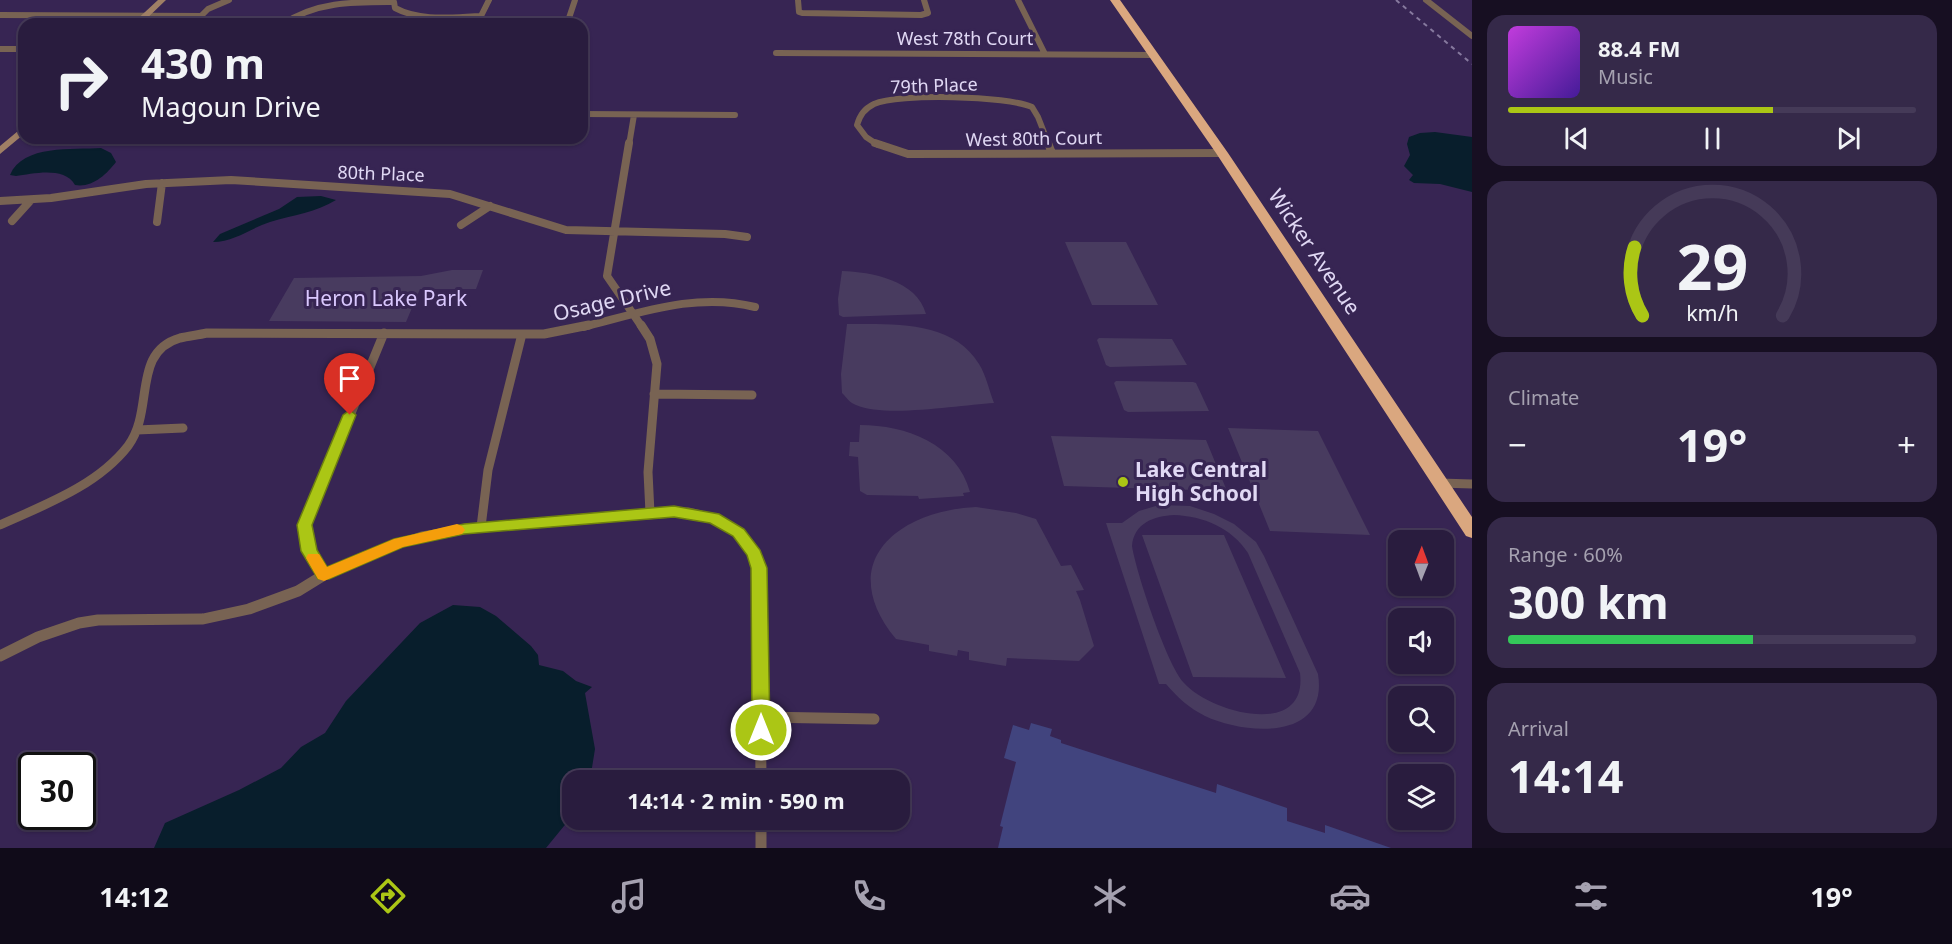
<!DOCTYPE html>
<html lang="en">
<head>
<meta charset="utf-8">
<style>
  body { margin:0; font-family:"Noto Sans",sans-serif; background:#352949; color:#f1f3f6; height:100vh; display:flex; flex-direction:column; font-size:22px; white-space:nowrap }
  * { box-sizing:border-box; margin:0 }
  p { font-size:20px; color:#a5a1b0 }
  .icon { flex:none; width:33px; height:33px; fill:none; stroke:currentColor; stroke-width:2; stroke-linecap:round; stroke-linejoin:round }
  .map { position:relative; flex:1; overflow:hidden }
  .sheet { display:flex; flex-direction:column; gap:15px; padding:15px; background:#170f22; width:480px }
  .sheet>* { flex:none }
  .top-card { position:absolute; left:18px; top:18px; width:570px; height:126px; border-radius:18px; box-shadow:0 2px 4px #0004,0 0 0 2px #453a58; background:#291c3e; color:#f1f3f6; overflow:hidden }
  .needle { width:39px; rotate:1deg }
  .buttons { position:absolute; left:1388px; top:530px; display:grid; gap:12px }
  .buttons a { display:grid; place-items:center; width:66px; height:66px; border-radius:12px; background:#291c3e; box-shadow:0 2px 4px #0004,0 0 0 2px #453a58; font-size:30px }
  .speed { position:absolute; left:18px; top:752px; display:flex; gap:12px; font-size:30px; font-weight:700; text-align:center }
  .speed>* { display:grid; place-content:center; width:78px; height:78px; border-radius:50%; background:#291c3e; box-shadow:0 2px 4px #0004,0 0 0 2px #453a58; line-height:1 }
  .speed .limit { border:3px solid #111; border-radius:9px; background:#fff; color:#111 }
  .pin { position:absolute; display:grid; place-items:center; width:51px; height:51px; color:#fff; margin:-62px -26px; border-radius:50% 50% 50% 0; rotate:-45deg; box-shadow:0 0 6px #0007 }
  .pin .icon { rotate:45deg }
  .me { position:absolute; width:66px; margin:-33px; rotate:0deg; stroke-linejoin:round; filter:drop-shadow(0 0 4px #0008) }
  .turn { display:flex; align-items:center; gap:21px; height:126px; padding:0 24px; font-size:27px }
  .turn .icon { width:78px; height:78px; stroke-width:2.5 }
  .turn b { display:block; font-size:42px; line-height:51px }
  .big { font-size:45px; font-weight:700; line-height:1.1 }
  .sheet .widget { flex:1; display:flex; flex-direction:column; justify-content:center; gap:9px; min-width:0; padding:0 21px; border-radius:18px; background:#352949 }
  .sheet .dial { align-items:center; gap:0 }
  .dial svg { height:156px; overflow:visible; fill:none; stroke:#453a58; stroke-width:7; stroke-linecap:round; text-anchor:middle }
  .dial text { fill:#f1f3f6; stroke:none }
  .song { display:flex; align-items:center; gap:18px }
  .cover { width:72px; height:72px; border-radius:9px; background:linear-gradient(135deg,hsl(290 70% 55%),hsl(260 70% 35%)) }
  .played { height:6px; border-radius:3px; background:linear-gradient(90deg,#abc615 65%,#453a58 65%) }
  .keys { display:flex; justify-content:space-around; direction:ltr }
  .heat { display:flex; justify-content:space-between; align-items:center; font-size:33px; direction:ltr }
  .charge { height:9px; border-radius:4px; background:linear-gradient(90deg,#34c759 60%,#453a58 0) }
  .trip { position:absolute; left:562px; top:770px; width:348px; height:60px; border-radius:18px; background:#291c3e; box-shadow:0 2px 4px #0004,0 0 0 2px #453a58; font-weight:700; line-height:60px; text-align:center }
  .menu { display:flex; height:96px; justify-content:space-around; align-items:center; background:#100b19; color:#a5a1b0 }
  .menu .icon { width:42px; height:42px }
  .menu .current { color:#abc615 }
  .menu b { font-size:27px; color:#f1f3f6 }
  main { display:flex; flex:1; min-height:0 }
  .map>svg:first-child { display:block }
</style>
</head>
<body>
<main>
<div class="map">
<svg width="1472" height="848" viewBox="0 0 1472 848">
  <rect width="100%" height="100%" fill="#372553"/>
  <!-- green -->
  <path fill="#483b5f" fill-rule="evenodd" d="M 1065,242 L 1126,242 L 1158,305 L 1092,305 Z
    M 452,270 L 483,270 L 476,289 L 420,289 L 406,322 L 269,321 L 294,278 L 421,276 Z
    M 842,271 C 871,272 917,280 926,314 L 843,317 L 839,315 L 838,299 Z
    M 847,324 C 891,324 953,320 979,364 C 986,375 989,390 994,403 C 959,405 886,418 856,405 C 850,403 847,398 842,393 L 841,374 Z
    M 1099,338 L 1172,339 L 1187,365 L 1110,367 L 1106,365 L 1097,340 Z
    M 1116,381 L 1193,382 L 1196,383 L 1209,411 L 1128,412 L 1124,410 L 1114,383 Z
    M 860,425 C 906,425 957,444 970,492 L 963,493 L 964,496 L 919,499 L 918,496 L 867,495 L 860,491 L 858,457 L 849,456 L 850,442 L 859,442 Z
    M 1228,428 L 1318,431 L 1370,535 L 1270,531 Z
    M 1051,436 L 1206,440 L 1227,491 L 1064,486 Z
    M 1159,505 L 1190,506 L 1214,514 L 1234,524 L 1256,542 L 1264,556 L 1318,674 C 1329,741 1245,735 1205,716 C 1189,708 1177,697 1166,684 L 1159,684 L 1106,523 L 1122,523 L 1139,511 ZM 1174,515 C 1203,516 1232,528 1248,553 L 1300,673 C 1308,739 1211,713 1184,683 C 1167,665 1136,572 1132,546 C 1134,523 1154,516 1174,515 Z
    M 976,507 L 1016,513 L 1036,519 L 1061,566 L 1071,565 L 1084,590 L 1076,591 L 1080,600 L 1094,646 L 1079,661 L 1007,658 L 1006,666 L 969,660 L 969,652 L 958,650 L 957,656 L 929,651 L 929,645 L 896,639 C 834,564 896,511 976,507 Z
    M 1142,535 L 1224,535 L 1286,678 L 1193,677 Z"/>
  <!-- water -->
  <path fill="#081e2c" d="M 1435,132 L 1472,137 L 1472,192 L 1440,184 L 1414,183 L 1409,180 L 1413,175 L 1404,166 L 1410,155 L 1407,144 L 1409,137 L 1420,133 Z
    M 101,148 L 111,153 L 116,162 C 106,175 92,188 75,185 C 64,166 33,174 16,176 L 10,175 C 23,144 73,150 101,148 Z
    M 321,196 L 336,200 C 317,212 293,215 270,222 C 251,228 234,242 213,242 L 220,234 L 279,209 L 297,197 Z
    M 453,605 L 480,607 L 496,616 L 531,646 L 538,655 L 539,665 L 563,671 L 576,681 L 592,687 L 585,693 L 595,749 L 590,780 L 573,780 L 573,815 L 546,848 L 154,848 L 165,823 L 239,790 L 281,768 L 301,747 L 325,733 L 346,701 L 420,623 Z"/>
  <!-- building -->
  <path fill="#41447e" d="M 1031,723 L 1052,729 L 1050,736 L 1061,740 L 1061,743 L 1216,793 L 1217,784 L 1287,808 L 1287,821 L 1325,833 L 1325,825 L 1391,848 L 998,848 L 1003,827 L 1000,826 L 1016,762 L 1004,758 L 1013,725 L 1029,730 Z"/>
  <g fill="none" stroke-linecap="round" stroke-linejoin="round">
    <!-- street-far3 -->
    <path stroke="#786353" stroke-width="6" d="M 798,0 L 799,12 L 802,13 L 921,15 L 928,13 L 924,0
      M 1018,0 L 1045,54
      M 1426,0 L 1472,36
      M 0,15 L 202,16
      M 193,24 L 208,9 L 229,0
      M 283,24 C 317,1 355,2 394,2 L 395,8 C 421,22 453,17 481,16
      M 477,24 L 489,0
      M 567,24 L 575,0
      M 0,49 L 24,49
      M 776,53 L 1153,55
      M 582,114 L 735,115
      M 629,145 L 634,115
      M 878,145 L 866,137 L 857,125 C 860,115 864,109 874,104 C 898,93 1008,96 1032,107 L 1038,117 L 1049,145"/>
    <!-- street-far2 -->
    <path stroke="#786353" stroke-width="8" d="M 629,143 L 607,276 L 642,327
      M 875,143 L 908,154 L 1222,153
      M 1048,143 L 1052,153
      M 0,201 L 51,198 L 146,184 L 231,180 L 450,194 L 566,230 L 725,234 L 747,237
      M 12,221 L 31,200
      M 157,222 L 162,183
      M 461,225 L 490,206
      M 583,327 C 640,313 696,292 755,307"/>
    <!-- street-far1 -->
    <path stroke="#786353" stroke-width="9" d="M 641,325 L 650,339 L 657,364 L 648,472 L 650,513
      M 654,394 L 752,395
      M 137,430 L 183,428
      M 1440,483 L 1472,484
      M 0,525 C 44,505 97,486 128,446 C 155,410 131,352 180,338 C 189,336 198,335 207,333 L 544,334 L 589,325
      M 481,527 L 488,470 L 522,334
      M 313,557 L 309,551 L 305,525 L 384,333
      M 363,557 L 422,536 L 481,527 L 688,512 C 718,518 741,528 755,557"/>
    <!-- street -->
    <path stroke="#786353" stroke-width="11" d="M 312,556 L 324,575
      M 754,556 L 759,568 L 761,780
      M 0,656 L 38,637 L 79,623 L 98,620 L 203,619 L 249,609 L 298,591 L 324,575 L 366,556
      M 761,717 L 874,719
      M 761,819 L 761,848"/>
    <!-- secondary -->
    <path fill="#9f7f65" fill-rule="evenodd" d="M 158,0 L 166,0 L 141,24 L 132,24 Z
      M 24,126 L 24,134 L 0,154 L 0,146 Z"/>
    <!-- highway -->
    <path fill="#daa77f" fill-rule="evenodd" d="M 1110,0 L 1120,0 L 1228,153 L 1472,517 L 1472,538 L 1466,536 L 1216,153 Z"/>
    <!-- rail -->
    <path stroke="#86799e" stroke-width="2" stroke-dasharray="4.5 4.5" stroke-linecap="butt" d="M 1396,0 L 1472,64"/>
  </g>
  <!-- route -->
  <path fill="#abc615" stroke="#6f810e" stroke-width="1.5" d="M 350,410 L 356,415 L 312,525 L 317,550 L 327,567 L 394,539 L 464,524 L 674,506 L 719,514 L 744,529 L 760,550 L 767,568 L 770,730 L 767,735 L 761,738 L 755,735 L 752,730 L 751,568 L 747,555 L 733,536 L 710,523 L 674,517 L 464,534 L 403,547 L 329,579 L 318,579 L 301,551 L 297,525 L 343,415 Z"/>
  <!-- slow -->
  <path fill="#f59e0b" d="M 457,524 L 462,526 L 465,530 L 462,534 L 403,547 L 324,581 L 318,579 L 306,558 L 308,554 L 319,554 L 327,567 L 394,539 Z"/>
  <!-- markers -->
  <circle fill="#abc615" stroke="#372553" stroke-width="2" cx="1123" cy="482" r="6"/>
  <g text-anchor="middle" stroke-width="6" stroke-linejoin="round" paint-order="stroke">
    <!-- far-street labels -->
    <g font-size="18" fill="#e0d8f4" stroke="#372553">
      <text x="965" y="45">West 78th Court</text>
      <text transform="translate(934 86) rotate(-2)" y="6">79th Place</text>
      <text transform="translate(1034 139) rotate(-1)" y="6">West 80th Court</text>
      <text transform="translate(381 174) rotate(2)" y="6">80th Place</text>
    </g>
    <!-- street labels -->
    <g font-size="21" fill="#e0d8f4" stroke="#372553">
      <text transform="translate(1314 252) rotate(56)" y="7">Wicker Avenue</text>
      <text transform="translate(612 301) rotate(-13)" y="7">Osage Drive</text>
    </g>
    <!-- park labels -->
    <g font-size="21" fill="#dac8fe" stroke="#372553">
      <text x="386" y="306">Heron Lake Park</text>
    </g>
    <!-- poi labels -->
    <g font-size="21" font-weight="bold" fill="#e0d8f4" stroke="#372553" text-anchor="start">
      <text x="1135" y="477">Lake Central<tspan x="1135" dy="24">High School</tspan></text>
    </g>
  </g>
</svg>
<div class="buttons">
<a><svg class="needle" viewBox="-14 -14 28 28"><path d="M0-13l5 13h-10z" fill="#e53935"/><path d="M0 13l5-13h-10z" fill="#a5a1b0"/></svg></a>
<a><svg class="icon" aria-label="sound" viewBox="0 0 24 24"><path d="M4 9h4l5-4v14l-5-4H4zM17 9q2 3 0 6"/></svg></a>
<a><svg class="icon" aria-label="search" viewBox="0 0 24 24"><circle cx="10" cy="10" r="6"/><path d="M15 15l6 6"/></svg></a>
<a><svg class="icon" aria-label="layers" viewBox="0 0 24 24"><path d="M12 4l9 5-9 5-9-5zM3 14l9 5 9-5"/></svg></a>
</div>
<div class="speed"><div class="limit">30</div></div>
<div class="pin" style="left:350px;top:415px;background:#d93025"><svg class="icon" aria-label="arrive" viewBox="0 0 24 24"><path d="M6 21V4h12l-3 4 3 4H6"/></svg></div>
<svg class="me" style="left:761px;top:730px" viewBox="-20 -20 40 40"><circle r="17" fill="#abc615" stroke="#fff" stroke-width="3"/><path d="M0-11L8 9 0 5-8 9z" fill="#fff"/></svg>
<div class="trip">14:14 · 2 min · 590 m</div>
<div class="top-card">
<div class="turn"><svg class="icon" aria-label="right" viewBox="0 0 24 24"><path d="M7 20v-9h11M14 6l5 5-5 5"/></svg><div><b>430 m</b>Magoun Drive</div></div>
</div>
</div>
<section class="sheet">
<div class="widget">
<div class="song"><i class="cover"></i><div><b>88.4 FM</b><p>Music</p></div></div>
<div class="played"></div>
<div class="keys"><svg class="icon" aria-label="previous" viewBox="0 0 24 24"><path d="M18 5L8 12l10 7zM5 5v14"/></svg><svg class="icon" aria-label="pause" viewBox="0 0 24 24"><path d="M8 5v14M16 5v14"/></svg><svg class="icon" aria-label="next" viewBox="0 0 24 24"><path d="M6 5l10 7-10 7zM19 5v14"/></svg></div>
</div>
<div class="widget dial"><svg viewBox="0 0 100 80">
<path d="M14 69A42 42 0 1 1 86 69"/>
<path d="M14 69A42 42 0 0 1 10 34" stroke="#abc615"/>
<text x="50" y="56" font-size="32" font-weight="700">29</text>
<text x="50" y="72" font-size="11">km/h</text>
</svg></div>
<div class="widget"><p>Climate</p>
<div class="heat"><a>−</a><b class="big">19°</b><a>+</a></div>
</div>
<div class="widget"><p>Range · 60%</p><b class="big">300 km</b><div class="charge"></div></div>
<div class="widget"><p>Arrival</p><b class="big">14:14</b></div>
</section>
</main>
<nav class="menu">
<b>14:12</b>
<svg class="icon current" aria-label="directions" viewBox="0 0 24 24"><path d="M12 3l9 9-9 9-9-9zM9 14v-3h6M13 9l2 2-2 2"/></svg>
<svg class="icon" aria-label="music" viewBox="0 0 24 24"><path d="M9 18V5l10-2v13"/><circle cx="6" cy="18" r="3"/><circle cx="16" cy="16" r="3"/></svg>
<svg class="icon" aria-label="phone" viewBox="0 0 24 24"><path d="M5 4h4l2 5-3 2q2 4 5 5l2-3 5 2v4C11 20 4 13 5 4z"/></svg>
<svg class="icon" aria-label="climate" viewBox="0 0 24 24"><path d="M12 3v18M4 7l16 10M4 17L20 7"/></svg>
<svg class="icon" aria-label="car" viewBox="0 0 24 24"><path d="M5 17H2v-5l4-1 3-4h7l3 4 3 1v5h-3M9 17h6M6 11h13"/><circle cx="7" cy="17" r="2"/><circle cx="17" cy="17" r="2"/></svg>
<svg class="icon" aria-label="filters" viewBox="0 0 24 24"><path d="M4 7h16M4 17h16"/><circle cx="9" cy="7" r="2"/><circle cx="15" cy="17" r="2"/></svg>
<b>19°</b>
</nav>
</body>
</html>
